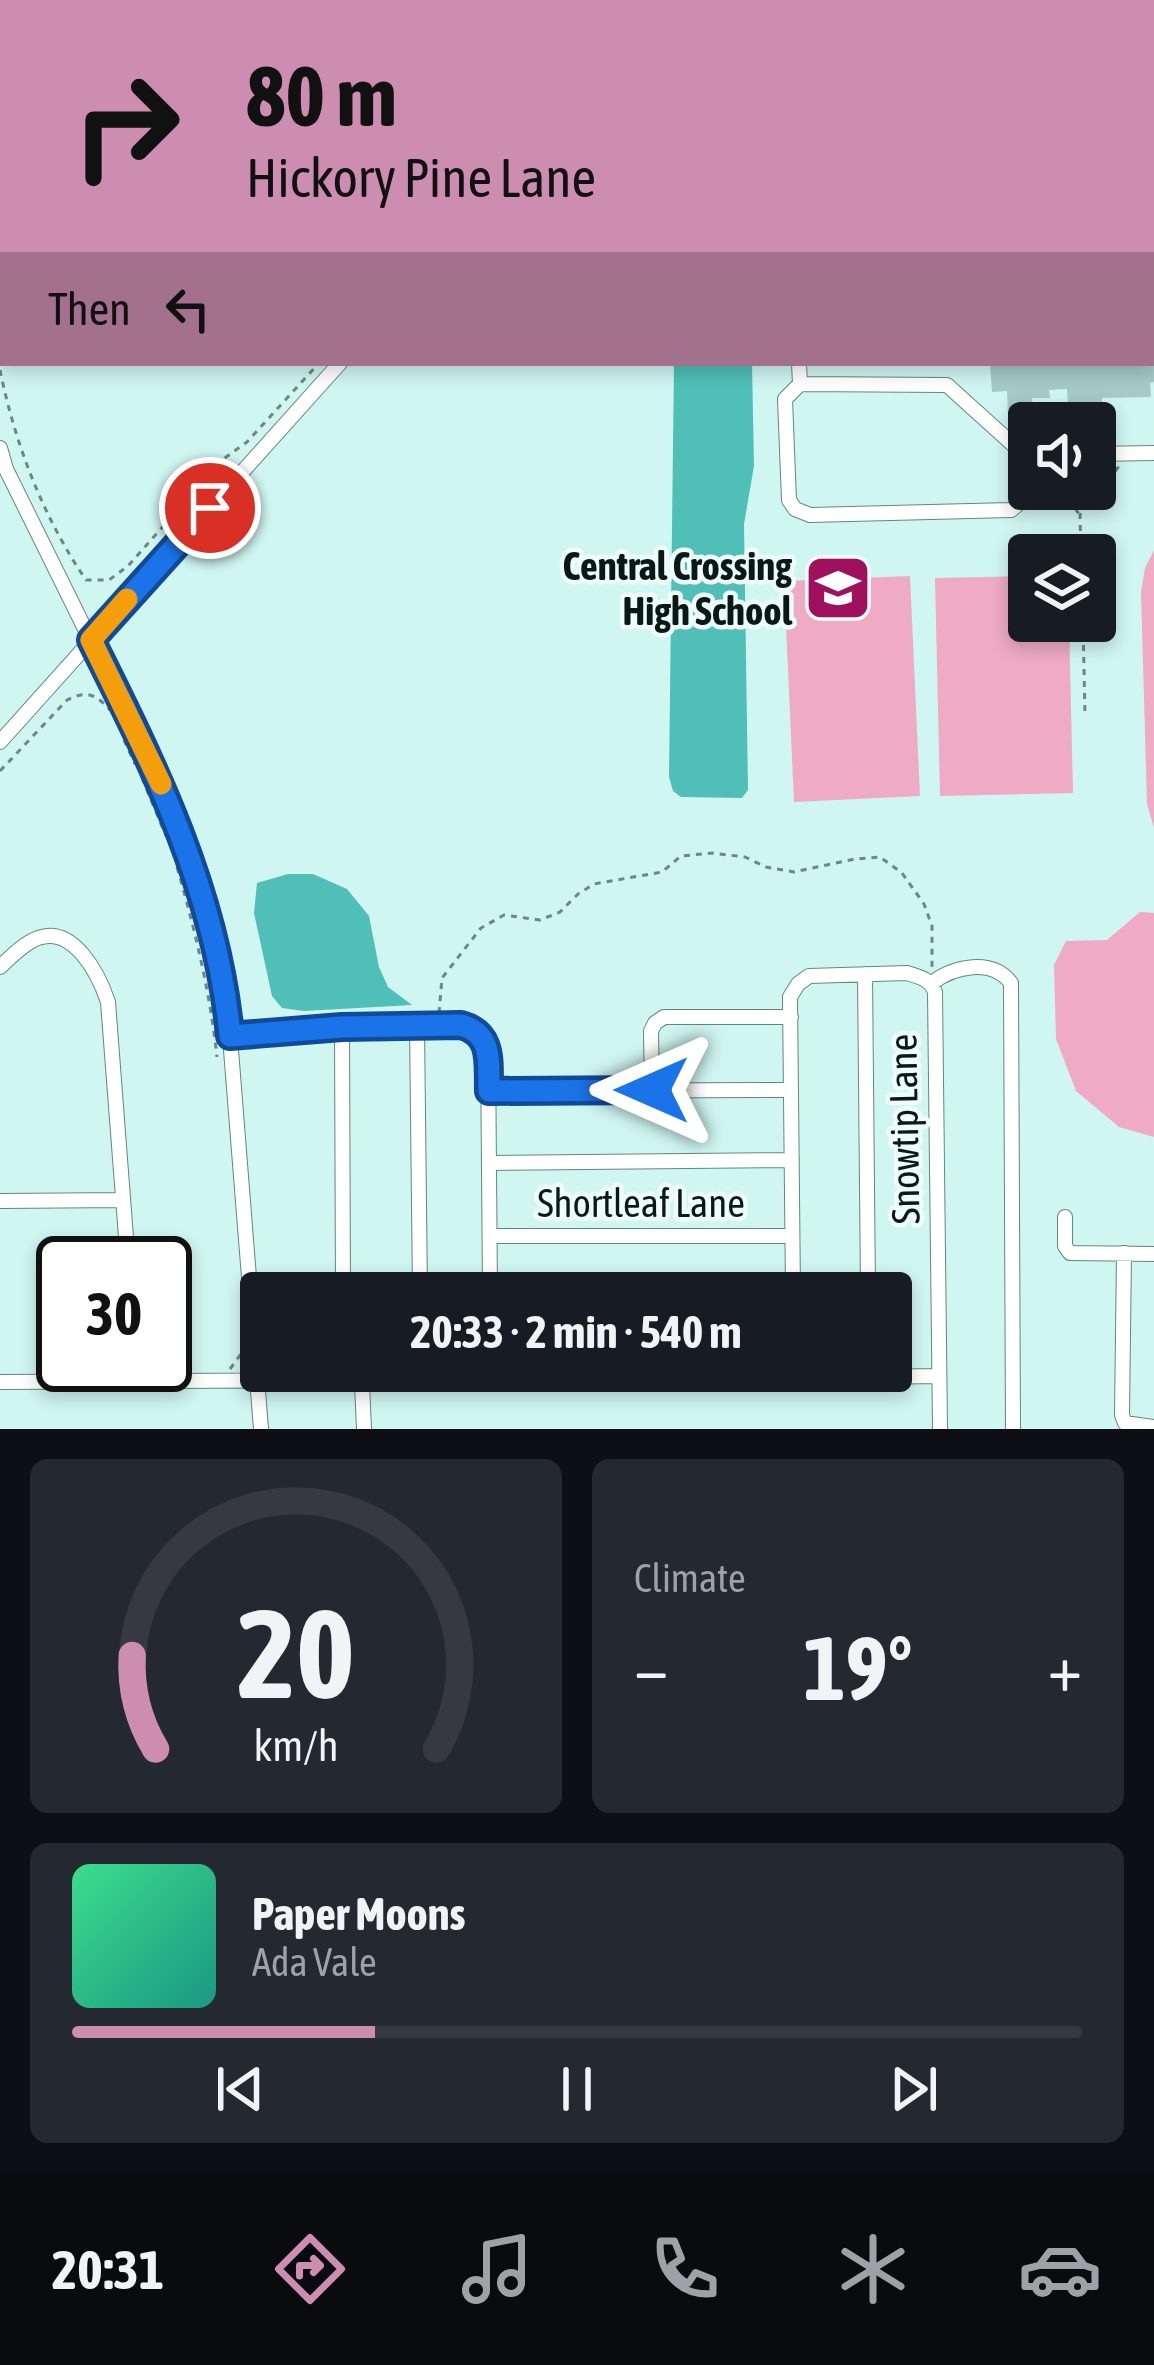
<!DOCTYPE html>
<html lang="en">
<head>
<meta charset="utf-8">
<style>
  body { margin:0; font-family:"Asap Condensed",sans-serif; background:#242831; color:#f1f3f6; height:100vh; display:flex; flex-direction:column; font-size:45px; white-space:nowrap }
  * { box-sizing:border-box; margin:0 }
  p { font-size:39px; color:#9ea1a6 }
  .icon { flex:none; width:66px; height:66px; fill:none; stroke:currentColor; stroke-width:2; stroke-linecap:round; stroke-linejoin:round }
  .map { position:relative; height:1429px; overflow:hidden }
  .sheet { display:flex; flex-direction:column; gap:30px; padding:30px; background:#0d0f14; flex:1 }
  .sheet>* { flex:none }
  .guide { position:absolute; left:0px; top:0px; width:1155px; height:366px; box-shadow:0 6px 18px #0003; background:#cc8db1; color:#111; overflow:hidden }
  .fabs { position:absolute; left:1008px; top:402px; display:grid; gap:24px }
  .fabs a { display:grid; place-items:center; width:108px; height:108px; border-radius:12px; background:#171b24; box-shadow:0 6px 18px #0003; font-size:60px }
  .speed { position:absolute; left:36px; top:1236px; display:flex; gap:24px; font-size:60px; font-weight:700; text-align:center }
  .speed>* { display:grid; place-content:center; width:156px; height:156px; border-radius:50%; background:#171b24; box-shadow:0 6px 18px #0003; line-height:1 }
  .speed .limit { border:6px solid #111; border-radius:18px; background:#fff; color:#111 }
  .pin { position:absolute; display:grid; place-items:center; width:102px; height:102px; color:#fff; margin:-51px; border:6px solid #fff; border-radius:50%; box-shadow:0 3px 12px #0007 }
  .me { position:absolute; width:132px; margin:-66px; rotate:270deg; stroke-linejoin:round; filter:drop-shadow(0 0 9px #0008) }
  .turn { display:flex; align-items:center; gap:42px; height:252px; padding:0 48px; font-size:54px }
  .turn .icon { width:156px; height:156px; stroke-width:2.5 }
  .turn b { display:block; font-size:84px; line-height:102px }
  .then { display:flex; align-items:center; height:114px; padding:0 48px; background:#0003; gap:24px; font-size:45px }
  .big { font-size:90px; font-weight:700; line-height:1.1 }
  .sheet .tile { flex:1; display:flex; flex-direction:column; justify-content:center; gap:18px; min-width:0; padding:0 42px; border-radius:18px; background:#242831 }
  .sheet .dial { align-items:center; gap:0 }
  .dial svg { height:312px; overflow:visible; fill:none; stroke:#363941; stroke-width:7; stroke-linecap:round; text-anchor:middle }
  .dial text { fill:#f1f3f6; stroke:none }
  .song { display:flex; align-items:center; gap:36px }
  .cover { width:144px; height:144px; border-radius:18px; background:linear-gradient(135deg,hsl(150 70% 55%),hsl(170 70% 35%)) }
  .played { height:12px; border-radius:6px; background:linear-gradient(90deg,#cc8db1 30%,#363941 30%) }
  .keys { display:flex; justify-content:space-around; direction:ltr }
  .heat { display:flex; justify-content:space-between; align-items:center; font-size:66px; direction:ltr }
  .sheet .tiles { flex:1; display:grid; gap:30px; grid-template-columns:1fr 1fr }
  .tile:last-child { grid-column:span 2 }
  .trip { position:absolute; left:240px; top:1272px; width:672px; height:120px; border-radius:12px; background:#171b24; box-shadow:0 6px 18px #0003; font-weight:700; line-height:120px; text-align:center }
  .dock { display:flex; height:192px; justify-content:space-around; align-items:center; background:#090b0e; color:#9ea1a6 }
  .dock .icon { width:84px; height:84px }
  .dock .active { color:#cc8db1 }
  .dock b { font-size:54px; color:#f1f3f6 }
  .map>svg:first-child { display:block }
</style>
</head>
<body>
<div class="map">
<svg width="1154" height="1429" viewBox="0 0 1154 1429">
  <rect width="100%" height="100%" fill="#d0f6f2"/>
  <!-- green -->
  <path fill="#eeabc3" d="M 1154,550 L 1154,828 L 1147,804 L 1141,592 L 1145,568 Z
    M 910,576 L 920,796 L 794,802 L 784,581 Z
    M 1029,576 L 1029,621 L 1069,621 L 1073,793 L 940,796 L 935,578 Z
    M 1140,912 L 1154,913 L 1154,1137 L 1119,1127 L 1076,1091 L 1056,1039 L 1054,965 L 1066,941 L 1107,940 Z"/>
  <!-- water -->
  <path fill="#50bfb8" d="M 674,363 L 752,363 L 754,466 L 744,524 L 748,790 L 742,798 L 681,797 L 673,791 L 669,777 Z
    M 288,874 L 313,874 L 347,889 L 369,916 L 379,967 L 388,987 L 412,1005 L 304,1011 L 282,1008 L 272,996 L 254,913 L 257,883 Z"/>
  <!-- building -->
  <path fill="#a5cac7" d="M 990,363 L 1154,363 L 1154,382 L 1150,383 L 1151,397 L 1102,398 L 1102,408 L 1068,409 L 1067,389 L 1049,390 L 1050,398 L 1032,398 L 1033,416 L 1008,417 L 1007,391 L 992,392 Z"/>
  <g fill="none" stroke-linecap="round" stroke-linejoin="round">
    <defs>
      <path id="minor" d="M 753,0 L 754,3
        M 165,3 L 165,0
        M 346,3 L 346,0
        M 821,3 L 827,0
        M 1152,108 L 1154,110
        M 0,112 L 3,112
        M 1152,156 L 1154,155
        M 799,363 L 800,384
        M 0,448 L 6,469 L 167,795 L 204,898 L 228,1012 L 261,1429
        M 1029,452 L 1018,449 L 947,385 L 800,384 L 785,399 L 789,500 L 795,509 L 810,515 L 1011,510 C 1026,499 1028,491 1029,473
        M 1095,454 L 1154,453
        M 0,742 L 340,363
        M 0,967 C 11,957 24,943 38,938 C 74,925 99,975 108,1002 L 128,1263
        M 865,974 L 868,1293
        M 932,983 C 954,966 992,958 1011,983 L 1013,1429
        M 417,1025 L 420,1293
        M 342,1027 L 343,1293
        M 230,1037 L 342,1027 L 461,1025 L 474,1029 L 488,1046 L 490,1293
        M 652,1090 L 651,1031 L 655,1023 L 664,1017 L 791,1017
        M 489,1091 L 791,1090
        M 490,1163 L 792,1160
        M 0,1201 L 123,1200
        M 1065,1217 L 1065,1246 L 1070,1253 L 1154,1254
        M 490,1236 L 792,1236
        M 1124,1253 L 1122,1415 L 1125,1423 L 1154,1427
        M 793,1293 L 790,997 L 798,984 L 809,976 L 907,973 C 920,977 930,979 935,992 L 940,1429
        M 0,1382 L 344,1380 L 362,1384 L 939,1376
        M 362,1384 L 364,1429"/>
    </defs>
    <!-- minor casing -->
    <use href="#minor" stroke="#638683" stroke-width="16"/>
    <!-- path -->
    <path stroke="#6d8784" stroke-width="3" stroke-dasharray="6 6" stroke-linecap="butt" d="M 783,0 L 784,0
      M 0,370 C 15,444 43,517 86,580 L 109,580 L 128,566 L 222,460 L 247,442 L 319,363
      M 1061,489 L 1079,514
      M 1081,555 L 1080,515 L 1120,465
      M 1083,621 L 1085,716
      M 124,740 L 135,764
      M 0,771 L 67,700 C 86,690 96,694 110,710
      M 142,778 L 166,836
      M 177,867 C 195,930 210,992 217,1057
      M 439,1013 L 442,978 L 481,928 L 504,915 L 540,920 L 560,912 L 578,894 L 594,884 L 662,872 L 681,856 L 712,853 L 745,857 L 766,867 L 794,872 L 855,859 L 880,857 L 902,873 L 924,904 L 932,926 L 932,969
      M 230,1369 L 241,1354"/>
    <!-- minor -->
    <use href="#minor" stroke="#fff" stroke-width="14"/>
  </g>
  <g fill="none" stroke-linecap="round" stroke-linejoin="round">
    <defs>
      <path id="route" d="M 210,508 L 91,640 C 154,766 217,893 230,1036 L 342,1027 L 461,1025 C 494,1034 488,1063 489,1091 L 652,1090"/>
    </defs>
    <!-- route casing -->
    <use href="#route" stroke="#114b97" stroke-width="30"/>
    <!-- route -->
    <use href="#route" stroke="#1a73e8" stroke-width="21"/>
    <!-- slow -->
    <path stroke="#f59e0b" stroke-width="21" d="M 127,599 L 91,640 L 161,784"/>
  </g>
  <!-- icons -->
  <defs>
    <symbol id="school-square" viewBox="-11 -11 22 22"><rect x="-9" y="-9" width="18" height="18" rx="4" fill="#9f115c" stroke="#eefdfc"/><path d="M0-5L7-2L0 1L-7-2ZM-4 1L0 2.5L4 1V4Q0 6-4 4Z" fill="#fff"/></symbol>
  </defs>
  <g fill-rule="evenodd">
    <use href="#school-square" x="800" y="550" width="76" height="76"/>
  </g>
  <g text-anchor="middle" stroke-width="9" stroke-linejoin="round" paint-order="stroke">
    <!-- poi labels -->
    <g font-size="39" font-weight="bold" fill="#0a1816" stroke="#eefdfc" text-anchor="end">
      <text x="792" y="580">Central Crossing<tspan x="792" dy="45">High School</tspan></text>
    </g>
    <!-- street labels -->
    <g font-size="39" fill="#0a1816" stroke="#eefdfc">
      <text transform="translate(904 1129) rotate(-91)" y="14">Snowtip Lane</text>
      <text x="641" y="1217">Shortleaf Lane</text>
    </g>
  </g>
</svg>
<div class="fabs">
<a><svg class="icon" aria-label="sound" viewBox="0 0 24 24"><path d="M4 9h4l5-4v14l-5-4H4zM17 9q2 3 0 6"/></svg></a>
<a><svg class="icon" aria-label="layers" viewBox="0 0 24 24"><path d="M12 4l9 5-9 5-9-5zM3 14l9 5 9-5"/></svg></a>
</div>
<div class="speed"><div class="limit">30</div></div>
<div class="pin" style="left:210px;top:508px;background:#d93025"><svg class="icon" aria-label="arrive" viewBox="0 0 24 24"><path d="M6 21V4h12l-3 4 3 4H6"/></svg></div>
<svg class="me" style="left:652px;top:1090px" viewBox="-20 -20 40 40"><path d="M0-17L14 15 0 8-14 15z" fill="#1a73e8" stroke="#fff" stroke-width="4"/></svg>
<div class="trip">20:33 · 2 min · 540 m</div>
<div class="guide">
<div class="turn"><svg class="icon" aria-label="right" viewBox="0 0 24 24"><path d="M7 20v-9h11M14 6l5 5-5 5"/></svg><div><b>80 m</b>Hickory Pine Lane</div></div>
<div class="then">Then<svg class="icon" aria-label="left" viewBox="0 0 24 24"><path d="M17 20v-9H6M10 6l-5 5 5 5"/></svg></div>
</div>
</div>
<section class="sheet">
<div class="tiles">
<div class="tile dial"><svg viewBox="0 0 100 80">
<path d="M14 69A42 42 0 1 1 86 69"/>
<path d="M14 69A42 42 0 0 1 8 45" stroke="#cc8db1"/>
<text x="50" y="56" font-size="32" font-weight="700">20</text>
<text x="50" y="72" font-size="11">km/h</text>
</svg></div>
<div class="tile"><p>Climate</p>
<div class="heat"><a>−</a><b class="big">19°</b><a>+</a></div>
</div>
<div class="tile">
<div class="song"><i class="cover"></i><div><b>Paper Moons</b><p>Ada Vale</p></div></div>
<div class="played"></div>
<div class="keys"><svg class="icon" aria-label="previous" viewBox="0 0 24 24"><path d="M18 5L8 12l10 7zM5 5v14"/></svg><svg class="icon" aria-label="pause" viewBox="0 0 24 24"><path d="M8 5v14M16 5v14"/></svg><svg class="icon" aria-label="next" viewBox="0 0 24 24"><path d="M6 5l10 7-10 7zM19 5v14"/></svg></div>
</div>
</div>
</section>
<nav class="dock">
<b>20:31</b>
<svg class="icon active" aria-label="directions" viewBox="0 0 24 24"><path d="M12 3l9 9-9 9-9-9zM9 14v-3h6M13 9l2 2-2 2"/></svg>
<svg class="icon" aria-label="music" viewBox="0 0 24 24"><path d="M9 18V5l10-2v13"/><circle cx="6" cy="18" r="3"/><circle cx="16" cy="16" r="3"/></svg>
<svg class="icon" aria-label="phone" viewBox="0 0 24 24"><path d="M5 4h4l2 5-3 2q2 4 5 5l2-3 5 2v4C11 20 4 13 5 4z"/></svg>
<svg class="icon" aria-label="climate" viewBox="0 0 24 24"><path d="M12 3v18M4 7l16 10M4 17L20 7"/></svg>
<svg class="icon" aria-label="car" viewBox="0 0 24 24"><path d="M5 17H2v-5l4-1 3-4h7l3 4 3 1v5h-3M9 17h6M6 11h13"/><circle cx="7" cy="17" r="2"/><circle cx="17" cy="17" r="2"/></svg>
</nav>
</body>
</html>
